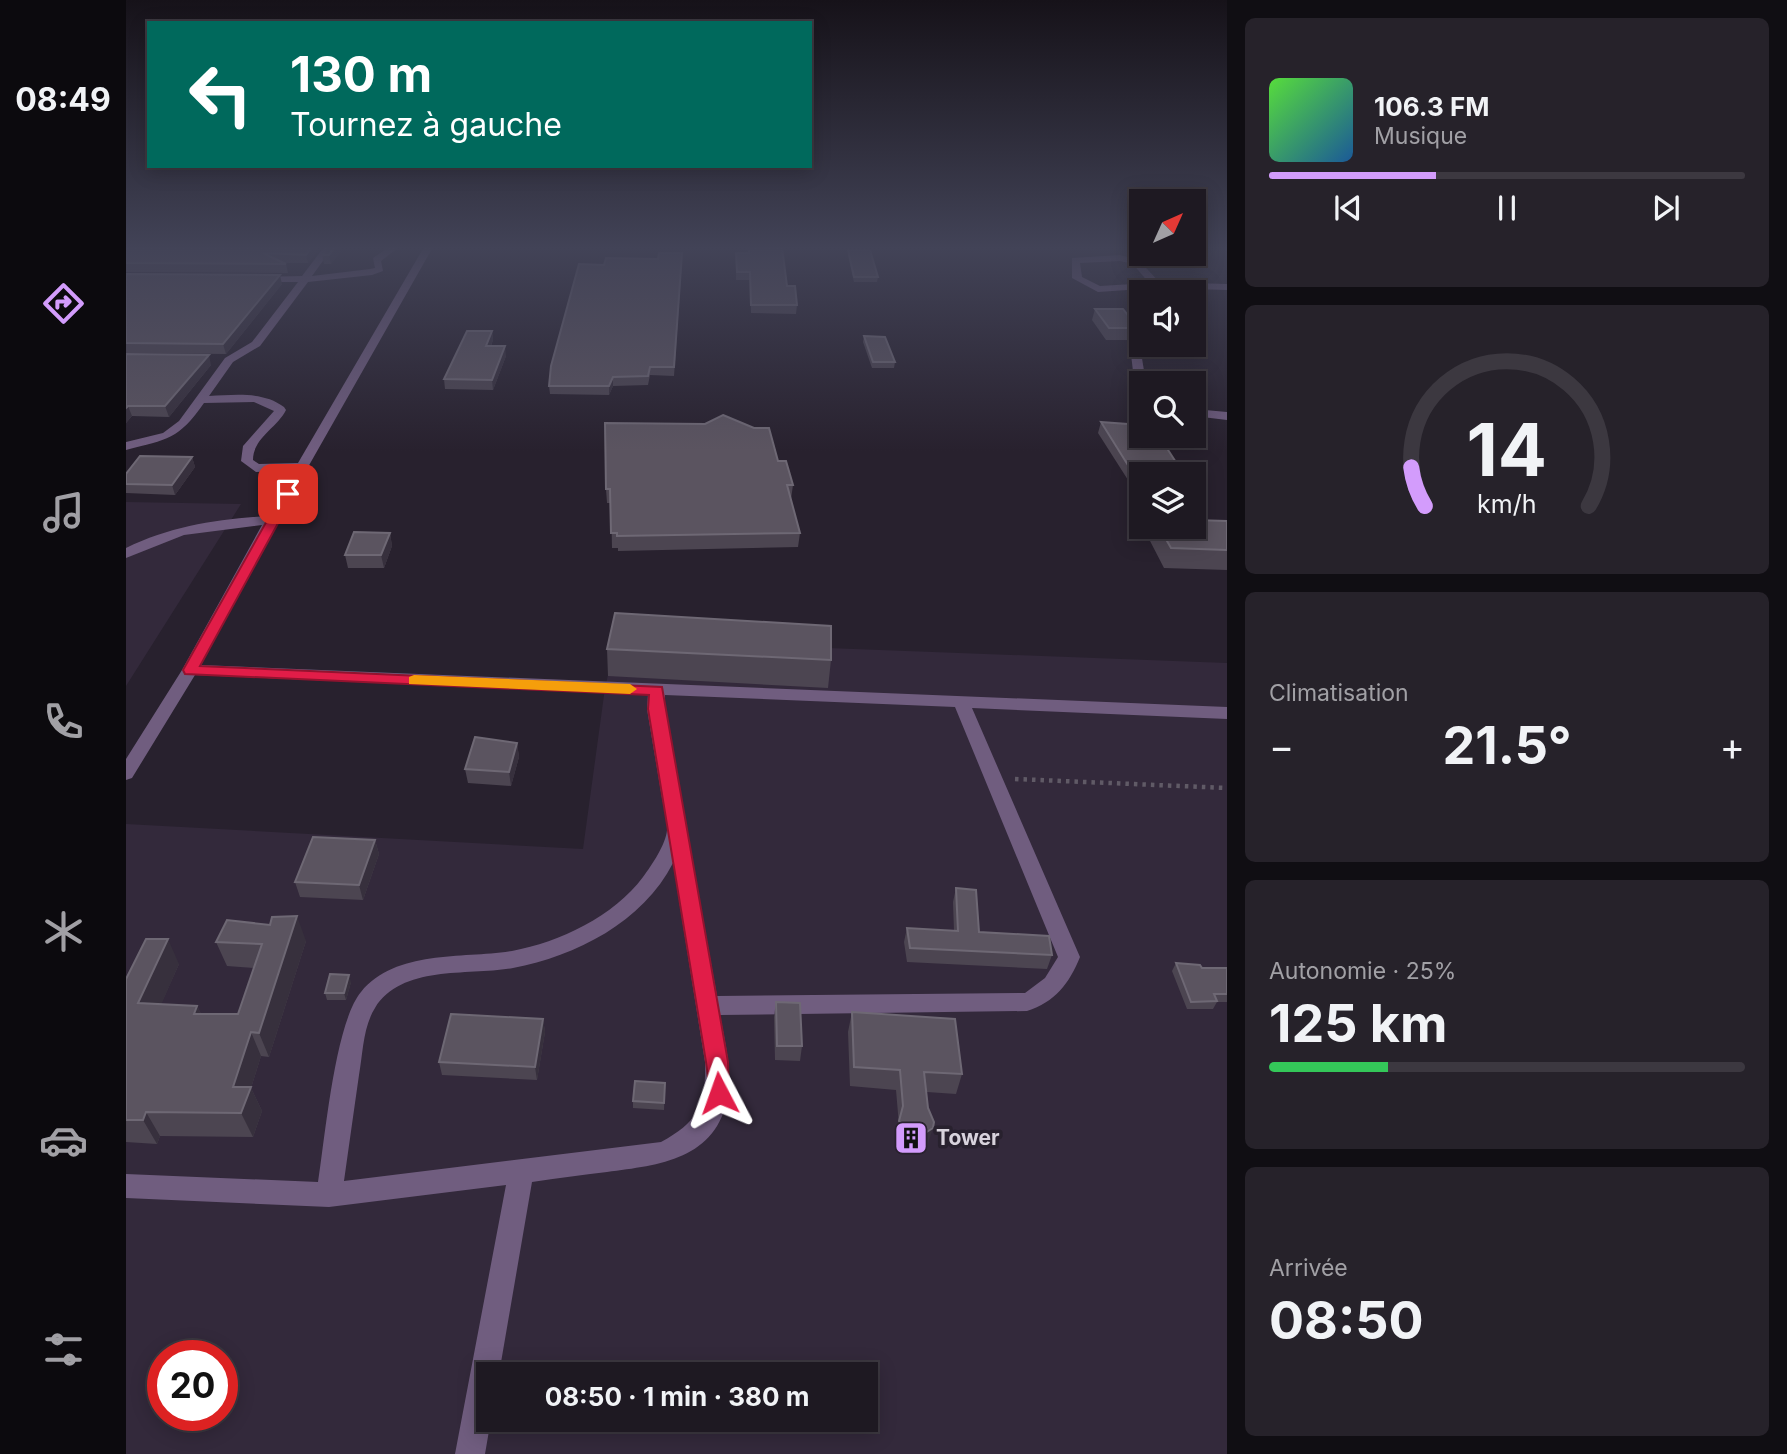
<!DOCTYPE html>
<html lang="fr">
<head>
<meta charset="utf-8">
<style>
  body { margin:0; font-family:Inter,sans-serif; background:#26222a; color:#f1f3f6; height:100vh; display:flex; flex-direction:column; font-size:26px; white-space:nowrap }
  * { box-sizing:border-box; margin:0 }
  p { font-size:23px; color:#a1a0a5 }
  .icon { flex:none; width:38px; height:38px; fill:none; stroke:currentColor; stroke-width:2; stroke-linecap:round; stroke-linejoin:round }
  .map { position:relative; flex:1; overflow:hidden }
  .sheet { display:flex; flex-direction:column; gap:18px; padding:18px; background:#100e13; width:560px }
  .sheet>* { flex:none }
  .banner { position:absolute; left:21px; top:21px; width:665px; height:147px; border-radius:0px; box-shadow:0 4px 18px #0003,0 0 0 2px #3c3840; background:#00695c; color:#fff; overflow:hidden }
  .needle { width:46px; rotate:45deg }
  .fabs { position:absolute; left:1003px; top:189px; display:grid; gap:14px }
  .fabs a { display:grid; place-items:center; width:77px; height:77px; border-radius:0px; background:#1e1922; box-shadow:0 4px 18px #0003,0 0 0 2px #3c3840; font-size:35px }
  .speed { position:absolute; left:21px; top:1340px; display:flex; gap:14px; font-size:35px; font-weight:700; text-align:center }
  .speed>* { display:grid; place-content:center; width:91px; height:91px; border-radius:50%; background:#1e1922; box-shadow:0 4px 18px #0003,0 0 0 2px #3c3840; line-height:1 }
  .speed .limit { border:10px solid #d22; background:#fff; color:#111 }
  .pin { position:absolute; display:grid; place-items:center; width:60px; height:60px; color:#fff; margin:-30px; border-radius:14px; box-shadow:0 4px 10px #0006 }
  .me { position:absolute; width:77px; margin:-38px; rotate:356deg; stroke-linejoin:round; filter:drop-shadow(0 0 5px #0008) }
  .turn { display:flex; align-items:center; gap:24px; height:147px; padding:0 28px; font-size:32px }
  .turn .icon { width:91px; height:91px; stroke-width:2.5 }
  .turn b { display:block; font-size:49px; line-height:60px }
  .big { font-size:52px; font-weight:700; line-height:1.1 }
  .sheet .widget { flex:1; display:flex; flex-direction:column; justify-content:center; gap:10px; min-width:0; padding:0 24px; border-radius:10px; background:#26222a }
  .sheet .dial { align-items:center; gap:0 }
  .dial svg { height:182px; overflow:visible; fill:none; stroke:#3c3840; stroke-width:7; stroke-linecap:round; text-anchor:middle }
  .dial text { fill:#f1f3f6; stroke:none }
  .song { display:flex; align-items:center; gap:21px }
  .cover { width:84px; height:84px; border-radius:10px; background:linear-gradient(135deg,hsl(110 70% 55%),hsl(210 70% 35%)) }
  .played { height:7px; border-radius:4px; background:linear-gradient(90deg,#d39cfc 35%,#3c3840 35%) }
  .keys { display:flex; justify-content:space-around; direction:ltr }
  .heat { display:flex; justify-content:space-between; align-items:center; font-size:38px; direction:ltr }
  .charge { height:10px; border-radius:5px; background:linear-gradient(90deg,#34c759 25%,#3c3840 0) }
  .trip { position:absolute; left:350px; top:1362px; width:402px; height:70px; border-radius:0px; background:#1e1922; box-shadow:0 4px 18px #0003,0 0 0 2px #3c3840; font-weight:700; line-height:70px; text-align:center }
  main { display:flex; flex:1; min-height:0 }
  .tabs { display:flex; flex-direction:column; width:126px; justify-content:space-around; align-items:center; background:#0c0a0e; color:#a1a0a5 }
  .tabs .icon { width:49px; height:49px }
  .tabs .selected { color:#d39cfc }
  .tabs b { font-size:32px; color:#f1f3f6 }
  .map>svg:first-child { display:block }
</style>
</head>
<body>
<main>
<nav class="tabs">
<b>08:49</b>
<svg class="icon selected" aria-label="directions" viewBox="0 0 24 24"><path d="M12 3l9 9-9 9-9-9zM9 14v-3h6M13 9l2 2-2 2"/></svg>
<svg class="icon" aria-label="music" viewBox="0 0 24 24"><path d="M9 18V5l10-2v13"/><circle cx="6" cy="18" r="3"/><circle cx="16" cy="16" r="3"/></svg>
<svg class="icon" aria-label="phone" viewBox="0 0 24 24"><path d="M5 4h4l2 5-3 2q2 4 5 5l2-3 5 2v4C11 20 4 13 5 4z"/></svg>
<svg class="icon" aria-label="climate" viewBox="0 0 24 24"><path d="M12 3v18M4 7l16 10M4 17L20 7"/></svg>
<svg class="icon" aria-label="car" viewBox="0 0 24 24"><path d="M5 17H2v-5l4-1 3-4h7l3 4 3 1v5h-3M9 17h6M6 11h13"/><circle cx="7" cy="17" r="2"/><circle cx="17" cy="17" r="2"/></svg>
<svg class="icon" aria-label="filters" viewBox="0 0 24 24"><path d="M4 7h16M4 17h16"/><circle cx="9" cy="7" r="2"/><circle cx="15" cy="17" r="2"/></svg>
</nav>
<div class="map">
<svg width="1101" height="1454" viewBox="0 0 1101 1454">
  <rect width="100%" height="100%" fill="#28212e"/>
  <!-- built -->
  <path fill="#33293b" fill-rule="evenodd" d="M 0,502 L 115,504 L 0,686 Z
    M 490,640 L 1101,663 L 1101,1454 L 0,1454 L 0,824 L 457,849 L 479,688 ZM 37,1356 L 96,1356 L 96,1416 L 37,1416 ZM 362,1374 L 740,1374 L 740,1419 L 362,1419 Z"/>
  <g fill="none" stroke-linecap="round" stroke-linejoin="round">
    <!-- path -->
    <path stroke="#605a66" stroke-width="4.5" stroke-dasharray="3.5 5" stroke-linecap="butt" d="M 889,779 L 1101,788"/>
    <!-- minor -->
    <path fill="#705d7f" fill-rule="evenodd" d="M 198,247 L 207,247 L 186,276 L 244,269 L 249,268 L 247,258 L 263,247 L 273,247 L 255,261 L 257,271 L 246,275 L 182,282 L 134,346 L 107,362 L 83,396 C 108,395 137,391 158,407 L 160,410 C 151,428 127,438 127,460 L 133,464 L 172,463 L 298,247 L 307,247 L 123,571 L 75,665 L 1101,707 L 1101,719 L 846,708 L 954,957 C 943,984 929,1002 901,1011 L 594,1015 C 599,1042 606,1069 602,1095 C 591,1160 533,1165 481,1172 C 456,1175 431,1178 406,1182 L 373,1374 L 362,1374 L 362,1419 L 365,1419 L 359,1454 L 329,1454 L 380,1185 L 203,1207 L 0,1198 L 0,1174 L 192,1182 C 199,1138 209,1023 235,992 C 271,949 337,959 386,951 C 434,942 488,916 517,877 C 526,865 540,844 541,830 C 542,820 538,808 536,798 C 531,768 526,739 521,709 L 522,694 L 69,675 L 6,778 L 0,780 L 0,759 L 56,670 L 136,525 L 58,535 L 0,558 L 0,548 C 45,526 91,519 141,516 L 167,471 L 130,472 L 115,461 L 117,446 L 148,411 L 128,402 L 78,403 C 52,440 42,439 0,450 L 0,442 L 37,433 L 53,421 L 99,358 L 126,342 L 172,282 L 133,282 L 130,281 L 130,277 L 176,276 ZM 539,695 L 829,707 L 932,957 L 919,978 L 899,993 L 591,996 L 539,709 ZM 547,863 L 579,1062 C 580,1105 573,1121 535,1142 L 218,1181 C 223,1145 228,1110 233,1075 C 237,1053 237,1027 249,1008 C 276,964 344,976 387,968 C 450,956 517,922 547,863 Z
      M 1096,247 L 1101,247 L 1101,251 Z
      M 994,255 L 1013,260 L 1033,282 L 1101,284 L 1101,290 L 1030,288 L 972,292 L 946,278 L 946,258 ZM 994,261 L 1007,264 L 1023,283 L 974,286 L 956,277 L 954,263 Z
      M 1009,343 L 1014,346 L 1020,383 L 1015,383 L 1015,391 L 1009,388 L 1004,346 Z
      M 1068,409 L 1101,412 L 1101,420 L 1068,416 Z"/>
  </g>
  <!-- wall -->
  <path fill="#4c4551" d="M 0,247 L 195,247 L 182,263 L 157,263 L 160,264 L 162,273 L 0,272 Z
    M 202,247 L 218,247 L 205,264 L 198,264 L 196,255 Z
    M 722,250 L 752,277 L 751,282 L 728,282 L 722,255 Z
    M 610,253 L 661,286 L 671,305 L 670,314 L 625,313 L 624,280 L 610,280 Z
    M 556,261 L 548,376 L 524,375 L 522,385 L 487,386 L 483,395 L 424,394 L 423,386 Z
    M 0,274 L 156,284 L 100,354 L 0,353 Z
    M 969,309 L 1012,328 L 1009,340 L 980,340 L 966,320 Z
    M 366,331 L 367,340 L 365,346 L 380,356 L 367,390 L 319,389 L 318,379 Z
    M 738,336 L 769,362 L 768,368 L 746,368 L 737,342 Z
    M 0,354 L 85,365 L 43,417 L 6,416 L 0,423 Z
    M 975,422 L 1055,470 L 1054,474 L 1015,474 L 1015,480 L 1002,480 L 972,433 Z
    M 628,428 L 652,461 L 667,485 L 665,499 L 674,533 L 672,547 L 492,551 L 492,548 L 486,548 L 485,503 L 481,503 L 480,489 Z
    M 66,457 L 69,467 L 49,495 L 0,493 L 0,474 Z
    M 1101,521 L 1101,570 L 1038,568 L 1023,539 L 1026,527 L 1068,527 Z
    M 264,533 L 266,546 L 258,568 L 222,568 L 219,555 Z
    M 481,649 L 705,660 L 702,688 L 482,676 Z
    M 391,743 L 393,757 L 385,786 L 342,783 L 339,769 Z
    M 249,840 L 253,854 L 237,900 L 174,897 L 169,882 Z
    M 830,888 L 853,932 L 926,955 L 921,969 L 781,962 L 778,942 L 781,928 L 828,931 L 827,902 Z
    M 180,941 L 143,1057 L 135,1056 L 125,1088 L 136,1111 L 127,1137 L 34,1136 L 31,1144 L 0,1142 L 0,979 L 53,964 L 35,1004 L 71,1006 L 75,1014 L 112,1014 L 128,968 L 101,966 L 90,942 Z
    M 1050,963 L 1076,968 L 1101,968 L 1101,1002 L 1091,1002 L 1087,1009 L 1061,1009 L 1046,971 Z
    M 225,982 L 220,1000 L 201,1000 L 199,993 Z
    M 650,1002 L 676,1046 L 674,1061 L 649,1060 L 648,1017 Z
    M 726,1012 L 836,1074 L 830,1094 L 801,1092 L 801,1147 L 791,1154 L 778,1151 L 769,1140 L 773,1125 L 770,1090 L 724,1086 L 722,1032 Z
    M 417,1019 L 419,1032 L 411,1080 L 316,1075 L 313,1062 Z
    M 539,1083 L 538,1110 L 507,1108 L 507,1101 Z"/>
  <!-- shaded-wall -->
  <path fill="#37303d" d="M 186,247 L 195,247 L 182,263 L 180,255 Z
    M 209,247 L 218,247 L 205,264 L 203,255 Z
    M 154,275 L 156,284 L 100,354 L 97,344 Z
    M 366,331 L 367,340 L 361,355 L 360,346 Z
    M 379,346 L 380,356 L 367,390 L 366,380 Z
    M 83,355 L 85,365 L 43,417 L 39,406 Z
    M 487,377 L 487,386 L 483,395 L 483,386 Z
    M 2,406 L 6,416 L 0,423 L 0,408 Z
    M 66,457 L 69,467 L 49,495 L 46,485 Z
    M 264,533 L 266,546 L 258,568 L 255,555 Z
    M 391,743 L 393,757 L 385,786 L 383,772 Z
    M 249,840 L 253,854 L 237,900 L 233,885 Z
    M 171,916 L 180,941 L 143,1057 L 133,1033 Z
    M 42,939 L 53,964 L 25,1028 L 12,1003 Z
    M 223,975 L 225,982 L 220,1000 L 218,993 Z
    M 71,1006 L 83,1030 L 68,1014 Z
    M 417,1019 L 419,1032 L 411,1080 L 409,1067 Z
    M 125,1032 L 135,1056 L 125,1088 L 136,1111 L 127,1137 L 115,1113 L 107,1087 Z
    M 20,1112 L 34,1136 L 31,1144 L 17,1120 Z
    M 807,1128 L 801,1147 L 791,1154 L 796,1135 Z"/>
  <!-- building -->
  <path fill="#5b5460" stroke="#6e6874" stroke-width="2" d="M 0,247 L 186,247 L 180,255 L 137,253 L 160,264 L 0,263 Z
    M 202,247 L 209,247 L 203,255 L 196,255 Z
    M 623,247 L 656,247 L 661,286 L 669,286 L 671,305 L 625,305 L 624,272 L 611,272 L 610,253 L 623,253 Z
    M 722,250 L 744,250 L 752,277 L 728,277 Z
    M 533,253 L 556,253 L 548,367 L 524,367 L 522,376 L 487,377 L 483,386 L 423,386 L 425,366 L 453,264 L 478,265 L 480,258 L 532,259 Z
    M 0,274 L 154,275 L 97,344 L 0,343 Z
    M 969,309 L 997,309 L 1012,328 L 983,328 Z
    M 341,331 L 366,331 L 360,346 L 379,346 L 366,380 L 318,379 Z
    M 738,336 L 759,337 L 769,362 L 747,362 Z
    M 0,354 L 83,355 L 39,406 L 2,406 L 0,408 Z
    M 597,415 L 628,428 L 643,428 L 652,461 L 660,461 L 667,485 L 661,485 L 674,533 L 491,536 L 491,533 L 485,533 L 484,489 L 480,489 L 479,423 L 579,424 Z
    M 975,422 L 1015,425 L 1015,436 L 1033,436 L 1055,470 L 1005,470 Z
    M 14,456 L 66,457 L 46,485 L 0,484 L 0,474 Z
    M 1068,520 L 1101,521 L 1101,550 L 1045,548 L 1033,527 L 1068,527 Z
    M 228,532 L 264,533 L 255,555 L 219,555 Z
    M 489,613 L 705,626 L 705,660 L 481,649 Z
    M 349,737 L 391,743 L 383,772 L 339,769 Z
    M 187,837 L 249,840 L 233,885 L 169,882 Z
    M 830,888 L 850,890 L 853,932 L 923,936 L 926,955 L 784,948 L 781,928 L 832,931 Z
    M 171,916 L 133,1033 L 125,1032 L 107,1087 L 125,1087 L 115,1113 L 20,1112 L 17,1120 L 0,1120 L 0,979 L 20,939 L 42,939 L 12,1003 L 71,1006 L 68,1014 L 112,1014 L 136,944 L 90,942 L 101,920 L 144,925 L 146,917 Z
    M 1050,963 L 1074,965 L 1076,968 L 1101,968 L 1101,994 L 1088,994 L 1091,1001 L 1065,1002 Z
    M 204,974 L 223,975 L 218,993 L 199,993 Z
    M 650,1002 L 674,1003 L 676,1046 L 651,1046 Z
    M 726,1012 L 829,1019 L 836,1074 L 798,1072 L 802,1108 L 808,1122 L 807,1128 L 796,1135 L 782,1132 L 773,1121 L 777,1106 L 774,1070 L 728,1067 Z
    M 325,1014 L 417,1019 L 409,1067 L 313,1062 Z
    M 509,1081 L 539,1083 L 538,1103 L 507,1101 Z"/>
  <!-- sky -->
  <linearGradient id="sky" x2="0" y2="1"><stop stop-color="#161219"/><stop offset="0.55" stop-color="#424357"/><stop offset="1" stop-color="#424357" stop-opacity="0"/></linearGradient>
  <rect width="1101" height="451" fill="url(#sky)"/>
  <!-- route -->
  <path fill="#e11d48" stroke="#92132f" stroke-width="2" d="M 162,490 L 168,494 L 74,666 L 536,687 L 602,1062 L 603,1093 L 600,1100 L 593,1103 L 585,1100 L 580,1062 L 522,709 L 523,695 L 59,674 L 57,670 L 156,494 Z"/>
  <!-- slow -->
  <path fill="#f59e0b" d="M 288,675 L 504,684 L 511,689 L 504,694 L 283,684 L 283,677 Z"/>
  <!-- icons -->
  <defs>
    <symbol id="building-square" viewBox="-11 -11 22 22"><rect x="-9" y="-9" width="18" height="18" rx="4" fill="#d39cfc" stroke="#28212e"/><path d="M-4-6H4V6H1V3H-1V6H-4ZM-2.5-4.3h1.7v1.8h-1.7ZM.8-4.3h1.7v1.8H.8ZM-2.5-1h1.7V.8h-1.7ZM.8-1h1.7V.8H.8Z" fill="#111"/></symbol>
  </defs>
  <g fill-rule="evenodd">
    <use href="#building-square" x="766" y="1119" width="38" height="38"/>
  </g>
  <g text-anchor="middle" stroke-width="7" stroke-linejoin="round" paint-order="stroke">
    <!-- near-poi labels -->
    <g font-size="21" font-weight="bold" fill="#d8d3dc" stroke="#28212e" text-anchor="start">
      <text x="810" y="1145">Tower</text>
    </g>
  </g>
</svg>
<div class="fabs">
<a><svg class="needle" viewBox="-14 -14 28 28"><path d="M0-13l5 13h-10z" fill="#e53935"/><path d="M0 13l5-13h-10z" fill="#a1a0a5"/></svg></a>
<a><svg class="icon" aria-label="sound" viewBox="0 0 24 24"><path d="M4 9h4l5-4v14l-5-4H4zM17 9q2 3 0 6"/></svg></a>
<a><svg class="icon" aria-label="search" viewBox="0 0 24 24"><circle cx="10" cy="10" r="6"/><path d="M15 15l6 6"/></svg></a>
<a><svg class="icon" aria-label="layers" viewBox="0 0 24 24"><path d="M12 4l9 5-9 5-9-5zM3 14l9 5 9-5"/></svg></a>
</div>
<div class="speed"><div class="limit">20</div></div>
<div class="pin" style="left:162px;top:494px;background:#d93025"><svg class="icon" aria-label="arrive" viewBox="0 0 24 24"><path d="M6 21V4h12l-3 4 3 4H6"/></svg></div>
<svg class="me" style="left:593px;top:1093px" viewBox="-20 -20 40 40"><path d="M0-17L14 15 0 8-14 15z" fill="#e11d48" stroke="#fff" stroke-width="4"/></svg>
<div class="trip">08:50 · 1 min · 380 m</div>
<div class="banner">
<div class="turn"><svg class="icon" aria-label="left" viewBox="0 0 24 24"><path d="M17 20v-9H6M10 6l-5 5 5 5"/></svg><div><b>130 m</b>Tournez à gauche</div></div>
</div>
</div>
<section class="sheet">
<div class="widget">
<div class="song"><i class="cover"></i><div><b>106.3 FM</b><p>Musique</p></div></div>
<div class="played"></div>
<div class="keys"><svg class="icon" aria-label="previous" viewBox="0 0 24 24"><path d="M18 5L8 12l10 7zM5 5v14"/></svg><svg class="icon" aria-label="pause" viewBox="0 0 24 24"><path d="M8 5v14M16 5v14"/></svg><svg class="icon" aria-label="next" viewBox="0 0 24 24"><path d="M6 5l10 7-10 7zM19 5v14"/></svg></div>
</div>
<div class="widget dial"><svg viewBox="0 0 100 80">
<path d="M14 69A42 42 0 1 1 86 69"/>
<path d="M14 69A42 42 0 0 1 8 52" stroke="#d39cfc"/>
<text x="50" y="56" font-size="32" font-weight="700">14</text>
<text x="50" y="72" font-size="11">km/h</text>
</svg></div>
<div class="widget"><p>Climatisation</p>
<div class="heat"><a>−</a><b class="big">21.5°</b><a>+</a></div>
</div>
<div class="widget"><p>Autonomie · 25%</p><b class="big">125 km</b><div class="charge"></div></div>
<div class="widget"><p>Arrivée</p><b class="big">08:50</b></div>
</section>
</main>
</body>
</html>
